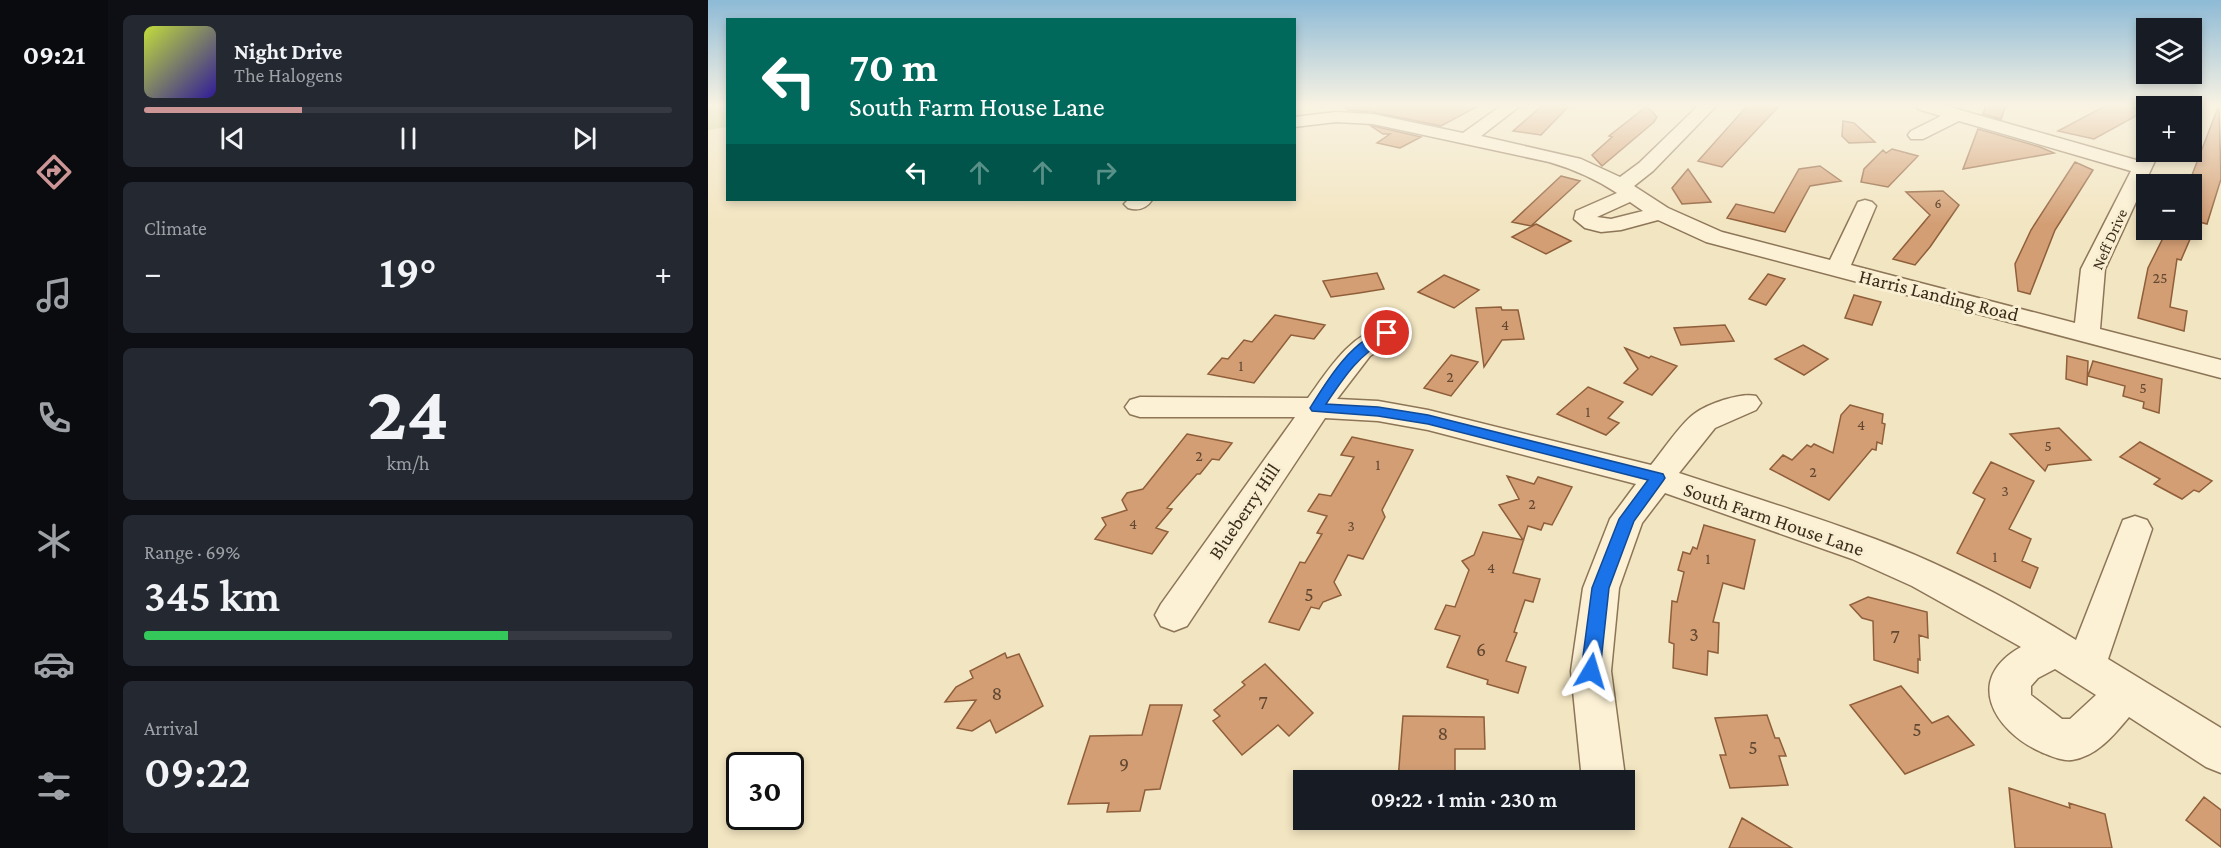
<!DOCTYPE html>
<html lang="en">
<head>
<meta charset="utf-8">
<style>
  body { margin:0; font-family:"Crimson Pro",serif; background:#242831; color:#f1f3f6; height:100vh; display:flex; flex-direction:column; font-size:22px; white-space:nowrap }
  * { box-sizing:border-box; margin:0 }
  p { font-size:20px; color:#9ea1a6 }
  .icon { flex:none; width:33px; height:33px; fill:none; stroke:currentColor; stroke-width:2; stroke-linecap:round; stroke-linejoin:round }
  .map { position:relative; flex:1; overflow:hidden }
  .side { display:flex; flex-direction:column; gap:15px; padding:15px; background:#0d0f14; width:600px }
  .side>* { flex:none }
  .top-card { position:absolute; left:18px; top:18px; width:570px; height:183px; border-radius:0px; box-shadow:0 3px 9px #0003; background:#00695c; color:#fff; overflow:hidden }
  .buttons { position:absolute; left:1428px; top:18px; display:grid; gap:12px }
  .buttons a { display:grid; place-items:center; width:66px; height:66px; border-radius:0px; background:#171b24; box-shadow:0 3px 9px #0003; font-size:30px }
  .speed { position:absolute; left:18px; top:752px; display:flex; gap:12px; font-size:30px; font-weight:700; text-align:center }
  .speed>* { display:grid; place-content:center; width:78px; height:78px; border-radius:50%; background:#171b24; box-shadow:0 3px 9px #0003; line-height:1 }
  .speed .limit { border:3px solid #111; border-radius:9px; background:#fff; color:#111 }
  .pin { position:absolute; display:grid; place-items:center; width:51px; height:51px; color:#fff; margin:-26px; border:3px solid #fff; border-radius:50%; box-shadow:0 2px 6px #0007 }
  .me { position:absolute; width:66px; margin:-33px; rotate:7deg; stroke-linejoin:round; filter:drop-shadow(0 0 4px #0008) }
  .turn { display:flex; align-items:center; gap:21px; height:126px; padding:0 24px; font-size:27px }
  .turn .icon { width:78px; height:78px; stroke-width:2.5 }
  .turn b { display:block; font-size:42px; line-height:51px }
  .lanes { display:flex; align-items:center; height:57px; padding:0 24px; background:#0003; justify-content:center; gap:30px; direction:ltr }
  .lanes .off { opacity:.35 }
  .big { font-size:45px; font-weight:600; line-height:1.1 }
  .side .widget { flex:1; display:flex; flex-direction:column; justify-content:center; gap:9px; min-width:0; padding:0 21px; border-radius:9px; background:#242831 }
  .side .dial { align-items:center; gap:0 }
  .dial b { font-size:78px; line-height:1 }
  .song { display:flex; align-items:center; gap:18px }
  .cover { width:72px; height:72px; border-radius:9px; background:linear-gradient(135deg,hsl(70 70% 55%),hsl(250 70% 35%)) }
  .played { height:6px; border-radius:3px; background:linear-gradient(90deg,#cd9696 30%,#363941 30%) }
  .keys { display:flex; justify-content:space-around; direction:ltr }
  .heat { display:flex; justify-content:space-between; align-items:center; font-size:33px; direction:ltr }
  .charge { height:9px; border-radius:4px; background:linear-gradient(90deg,#34c759 69%,#363941 0) }
  .trip { position:absolute; left:585px; top:770px; width:342px; height:60px; border-radius:0px; background:#171b24; box-shadow:0 3px 9px #0003; font-weight:600; line-height:60px; text-align:center }
  main { display:flex; flex:1; min-height:0 }
  .dock { display:flex; flex-direction:column; width:108px; justify-content:space-around; align-items:center; background:#090b0e; color:#9ea1a6 }
  .dock .icon { width:42px; height:42px }
  .dock .active { color:#cd9696 }
  .dock b { font-size:27px; color:#f1f3f6 }
  .map>svg:first-child { display:block }
</style>
</head>
<body>
<main>
<nav class="dock">
<b>09:21</b>
<svg class="icon active" aria-label="directions" viewBox="0 0 24 24"><path d="M12 3l9 9-9 9-9-9zM9 14v-3h6M13 9l2 2-2 2"/></svg>
<svg class="icon" aria-label="music" viewBox="0 0 24 24"><path d="M9 18V5l10-2v13"/><circle cx="6" cy="18" r="3"/><circle cx="16" cy="16" r="3"/></svg>
<svg class="icon" aria-label="phone" viewBox="0 0 24 24"><path d="M5 4h4l2 5-3 2q2 4 5 5l2-3 5 2v4C11 20 4 13 5 4z"/></svg>
<svg class="icon" aria-label="climate" viewBox="0 0 24 24"><path d="M12 3v18M4 7l16 10M4 17L20 7"/></svg>
<svg class="icon" aria-label="car" viewBox="0 0 24 24"><path d="M5 17H2v-5l4-1 3-4h7l3 4 3 1v5h-3M9 17h6M6 11h13"/><circle cx="7" cy="17" r="2"/><circle cx="17" cy="17" r="2"/></svg>
<svg class="icon" aria-label="filters" viewBox="0 0 24 24"><path d="M4 7h16M4 17h16"/><circle cx="9" cy="7" r="2"/><circle cx="15" cy="17" r="2"/></svg>
</nav>
<section class="side">
<div class="widget">
<div class="song"><i class="cover"></i><div><b>Night Drive</b><p>The Halogens</p></div></div>
<div class="played"></div>
<div class="keys"><svg class="icon" aria-label="previous" viewBox="0 0 24 24"><path d="M18 5L8 12l10 7zM5 5v14"/></svg><svg class="icon" aria-label="pause" viewBox="0 0 24 24"><path d="M8 5v14M16 5v14"/></svg><svg class="icon" aria-label="next" viewBox="0 0 24 24"><path d="M6 5l10 7-10 7zM19 5v14"/></svg></div>
</div>
<div class="widget"><p>Climate</p>
<div class="heat"><a>−</a><b class="big">19°</b><a>+</a></div>
</div>
<div class="widget dial"><b>24</b><p>km/h</p></div>
<div class="widget"><p>Range · 69%</p><b class="big">345 km</b><div class="charge"></div></div>
<div class="widget"><p>Arrival</p><b class="big">09:22</b></div>
</section>
<div class="map">
<svg width="1513" height="848" viewBox="0 0 1513 848">
  <rect width="100%" height="100%" fill="#f2e5c1"/>
  <!-- green -->
  <path fill="#c8d194" d="M 0,105 L 19,107 L 19,127 L 0,130 Z"/>
  <!-- building -->
  <path fill="#d39e74" stroke="#8f5e3a" stroke-width="1.5" d="M 633,105 L 772,105 L 733,126 L 665,112 L 640,110 Z
    M 835,105 L 862,105 L 833,135 L 805,131 Z
    M 1040,105 L 1072,105 L 1014,167 L 990,161 Z
    M 1278,105 L 1298,105 L 1293,119 L 1275,114 Z
    M 1399,105 L 1417,105 L 1437,111 L 1386,139 L 1350,131 Z
    M 1511,105 L 1513,179 L 1499,224 L 1484,220 L 1484,175 Z
    M 939,106 L 949,117 L 946,122 L 894,166 L 884,155 L 904,137 L 901,136 Z
    M 1135,121 L 1146,123 L 1167,142 L 1141,143 L 1134,136 Z
    M 663,126 L 665,126 L 713,137 L 692,148 L 669,143 L 682,134 L 675,134 Z
    M 1270,129 L 1332,147 L 1346,153 L 1255,169 Z
    M 1184,149 L 1210,156 L 1180,187 L 1153,182 L 1156,169 L 1175,150 L 1178,153 Z
    M 1367,162 L 1385,170 L 1347,230 L 1322,294 L 1310,291 L 1307,264 L 1323,230 Z
    M 1112,166 L 1133,181 L 1102,186 L 1077,232 L 1019,218 L 1028,204 L 1066,213 L 1091,169 Z
    M 980,169 L 1003,202 L 974,204 L 964,188 Z
    M 853,176 L 872,181 L 823,226 L 804,222 Z
    M 1235,191 L 1251,205 L 1222,247 L 1207,265 L 1185,259 L 1222,215 L 1198,192 Z
    M 828,224 L 863,241 L 838,254 L 804,237 Z
    M 1459,230 L 1486,230 L 1473,260 L 1469,259 L 1462,307 L 1479,311 L 1476,331 L 1430,318 L 1440,268 Z
    M 669,273 L 676,289 L 651,293 L 623,297 L 615,281 Z
    M 1060,274 L 1077,279 L 1058,305 L 1041,299 Z
    M 736,275 L 771,290 L 746,308 L 710,292 Z
    M 1146,295 L 1173,302 L 1164,325 L 1137,318 Z
    M 793,307 L 794,310 L 810,310 L 816,339 L 794,340 L 776,367 L 768,308 Z
    M 567,315 L 617,325 L 606,339 L 583,335 L 546,383 L 500,374 L 514,358 L 520,359 L 536,340 L 544,342 Z
    M 1017,325 L 1026,341 L 973,345 L 966,328 Z
    M 1095,345 L 1120,359 L 1096,375 L 1067,359 Z
    M 917,348 L 941,358 L 943,356 L 969,366 L 944,395 L 916,383 L 930,369 Z
    M 743,355 L 770,362 L 743,396 L 716,388 Z
    M 1359,356 L 1380,361 L 1379,385 L 1358,379 Z
    M 1385,361 L 1454,379 L 1451,413 L 1435,408 L 1436,402 L 1415,396 L 1417,386 L 1380,376 Z
    M 880,387 L 915,402 L 900,418 L 911,423 L 898,435 L 849,414 Z
    M 1142,405 L 1175,414 L 1174,423 L 1177,424 L 1174,444 L 1169,442 L 1168,450 L 1164,449 L 1121,500 L 1062,469 L 1075,455 L 1084,460 L 1099,445 L 1103,447 L 1106,444 L 1125,453 L 1133,415 Z
    M 1351,428 L 1383,460 L 1340,465 L 1337,471 L 1302,434 Z
    M 479,434 L 524,443 L 511,460 L 504,459 L 492,474 L 489,474 L 459,508 L 464,509 L 448,528 L 460,532 L 444,554 L 387,539 L 398,525 L 394,518 L 419,510 L 414,500 L 419,493 L 435,489 Z
    M 644,437 L 705,450 L 674,510 L 677,517 L 655,559 L 640,555 L 626,582 L 633,595 L 615,602 L 611,609 L 603,607 L 591,630 L 561,622 L 592,562 L 597,563 L 614,534 L 609,533 L 619,516 L 600,511 L 611,494 L 623,496 L 646,457 L 633,455 Z
    M 1432,442 L 1504,481 L 1491,492 L 1486,490 L 1474,499 L 1446,484 L 1452,479 L 1412,457 Z
    M 1283,462 L 1326,481 L 1301,529 L 1323,539 L 1314,561 L 1330,568 L 1322,588 L 1249,553 L 1277,499 L 1265,493 Z
    M 799,476 L 826,484 L 830,477 L 864,487 L 844,525 L 836,523 L 833,530 L 820,526 L 805,573 L 832,579 L 825,602 L 817,600 L 806,632 L 809,633 L 798,661 L 818,667 L 810,693 L 779,684 L 780,680 L 739,667 L 752,636 L 727,629 L 738,605 L 747,607 L 761,570 L 754,561 L 766,555 L 775,532 L 815,540 L 791,505 L 811,499 Z
    M 996,525 L 1047,540 L 1036,589 L 1015,583 L 1005,622 L 1011,623 L 1010,653 L 1000,651 L 999,675 L 965,668 L 966,644 L 961,642 L 964,601 L 969,602 L 976,572 L 970,570 L 975,552 L 982,554 L 985,547 L 989,549 Z
    M 1160,597 L 1219,612 L 1220,638 L 1211,635 L 1212,660 L 1210,659 L 1210,673 L 1166,660 L 1165,621 L 1154,618 L 1142,605 Z
    M 297,653 L 299,658 L 311,654 L 335,706 L 288,733 L 282,720 L 264,731 L 249,728 L 268,700 L 237,702 L 248,687 L 265,678 L 262,671 Z
    M 557,664 L 605,713 L 581,736 L 570,725 L 534,755 L 505,721 L 512,716 L 506,710 L 537,685 L 534,682 Z
    M 1193,686 L 1224,723 L 1240,716 L 1266,745 L 1197,774 L 1142,705 Z
    M 442,705 L 474,705 L 452,789 L 437,790 L 432,811 L 399,812 L 401,803 L 360,804 L 382,736 L 434,735 Z
    M 1059,715 L 1067,738 L 1071,738 L 1078,756 L 1071,756 L 1080,785 L 1022,788 L 1012,755 L 1018,755 L 1007,718 Z
    M 695,716 L 776,717 L 777,749 L 747,749 L 747,780 L 690,780 Z
    M 1301,788 L 1362,808 L 1361,803 L 1397,814 L 1404,848 L 1307,848 Z
    M 1496,797 L 1513,810 L 1513,847 L 1478,820 Z
    M 1034,818 L 1084,848 L 1021,848 Z"/>
  <g fill="none" stroke-linecap="round" stroke-linejoin="round">
    <defs>
      <path id="minor" d="M 794,105 L 813,105 L 773,136 L 873,159 L 912,177 L 931,163 L 991,105 L 1009,105 L 945,171 L 926,186 L 960,208 L 1014,232 L 1122,260 L 1150,202 L 1157,200 L 1164,202 L 1168,206 L 1143,265 L 1367,323 L 1373,269 L 1423,171 L 1251,121 L 1215,139 L 1203,139 L 1200,135 L 1203,131 L 1233,116 L 1210,109 L 1208,105 L 1235,105 L 1428,160 L 1435,148 L 1438,147 L 1438,152 L 1451,152 L 1397,269 L 1392,329 L 1513,360 L 1513,378 L 998,242 L 950,220 L 913,230 L 893,232 L 877,228 L 866,219 L 868,211 L 909,193 C 888,179 865,169 841,162 L 665,124 L 628,122 L 586,127 L 586,117 L 628,112 L 665,114 L 755,133 ZM 922,202 L 935,211 L 903,219 L 889,217 Z
        M 420,200 L 444,200 C 438,209 430,211 420,208 L 416,204 Z
        M 679,325 L 688,327 L 692,333 L 688,339 L 662,356 L 629,399 L 670,401 L 720,410 L 943,465 C 954,452 973,423 986,414 C 999,404 1033,392 1048,396 L 1053,403 L 1048,410 L 1007,428 L 971,473 C 1037,495 1103,515 1167,539 C 1237,565 1305,601 1368,640 L 1415,520 L 1427,516 L 1439,520 L 1444,529 L 1400,659 L 1513,728 L 1513,773 L 1498,767 L 1421,717 C 1406,735 1389,756 1364,760 C 1353,761 1343,756 1333,752 C 1286,731 1255,679 1313,647 L 1204,586 L 1144,559 L 957,493 L 934,523 L 911,588 L 903,671 L 917,777 L 916,780 L 874,780 L 863,671 L 875,588 L 902,519 L 928,484 L 720,430 L 670,421 L 617,418 L 479,626 L 466,631 L 453,626 L 447,615 L 453,604 L 587,417 L 432,417 L 422,414 L 417,407 L 422,400 L 432,397 L 600,398 C 621,369 642,334 679,325 ZM 1347,669 L 1388,695 L 1362,719 L 1354,719 L 1323,695 L 1323,686 L 1330,678 Z"/>
    </defs>
    <!-- minor casing -->
    <use href="#minor" stroke="#8d7557" stroke-width="3"/>
    <!-- minor -->
    <use href="#minor" fill="#fcf1d5" fill-rule="evenodd"/>
  </g>
  <!-- sky -->
  <linearGradient id="sky" x2="0" y2="1"><stop stop-color="#8dbad6"/><stop offset="0.47" stop-color="#f9f3e3"/><stop offset="1" stop-color="#f9f3e3" stop-opacity="0"/></linearGradient>
  <rect width="1513" height="224" fill="url(#sky)"/>
  <!-- route -->
  <path fill="#1a73e8" stroke="#114b97" stroke-width="1.5" d="M 679,329 L 685,333 L 683,335 C 649,358 640,371 618,404 L 670,407 L 720,415 L 955,474 L 957,478 L 955,481 L 926,521 L 901,588 L 892,671 L 889,677 L 883,680 L 876,677 L 873,671 L 884,588 L 911,519 L 940,480 L 720,424 L 670,416 L 604,411 L 602,408 C 620,379 644,339 679,329 Z"/>
  <g text-anchor="middle" stroke-width="6" stroke-linejoin="round" paint-order="stroke">
    <!-- far-number labels -->
    <g font-size="14" fill="#624832">
      <text x="1230" y="208">6</text>
    </g>
    <!-- far-street labels -->
    <g font-size="16" fill="#3c2c1c" stroke="#f8eed1">
      <text transform="translate(1401 239) rotate(-66)" y="6">Neff Drive</text>
    </g>
    <!-- number labels -->
    <g font-size="16" fill="#624832">
      <text x="1452" y="283">25</text>
      <text x="797" y="330">4</text>
      <text x="533" y="371">1</text>
      <text x="742" y="382">2</text>
      <text x="1435" y="393">5</text>
      <text x="880" y="417">1</text>
      <text x="1153" y="430">4</text>
      <text x="1340" y="451">5</text>
      <text x="491" y="461">2</text>
      <text x="670" y="470">1</text>
      <text x="1105" y="477">2</text>
      <text x="1297" y="496">3</text>
      <text x="824" y="509">2</text>
      <text x="425" y="529">4</text>
      <text x="643" y="531">3</text>
      <text x="1287" y="562">1</text>
      <text x="1000" y="564">1</text>
      <text x="783" y="573">4</text>
    </g>
    <!-- street labels -->
    <g font-size="20" fill="#3c2c1c" stroke="#f8eed1">
      <text transform="translate(1231 295) rotate(14)" y="7">Harris Landing Road</text>
      <text transform="translate(536 511) rotate(-56)" y="7">Blueberry Hill</text>
      <text transform="translate(1066 519) rotate(19)" y="7">South Farm House Lane</text>
    </g>
    <!-- near-number labels -->
    <g font-size="20" fill="#624832">
      <text x="601" y="601">5</text>
      <text x="986" y="641">3</text>
      <text x="1187" y="643">7</text>
      <text x="773" y="656">6</text>
      <text x="289" y="700">8</text>
      <text x="555" y="709">7</text>
      <text x="1209" y="736">5</text>
      <text x="735" y="740">8</text>
      <text x="1045" y="754">5</text>
      <text x="416" y="771">9</text>
    </g>
  </g>
</svg>
<div class="buttons">
<a><svg class="icon" aria-label="layers" viewBox="0 0 24 24"><path d="M12 4l9 5-9 5-9-5zM3 14l9 5 9-5"/></svg></a>
<a>+</a>
<a>−</a>
</div>
<div class="speed"><div class="limit">30</div></div>
<div class="pin" style="left:679px;top:333px;background:#d93025"><svg class="icon" aria-label="arrive" viewBox="0 0 24 24"><path d="M6 21V4h12l-3 4 3 4H6"/></svg></div>
<svg class="me" style="left:883px;top:671px" viewBox="-20 -20 40 40"><path d="M0-17L14 15 0 8-14 15z" fill="#1a73e8" stroke="#fff" stroke-width="4"/></svg>
<div class="trip">09:22 · 1 min · 230 m</div>
<div class="top-card">
<div class="turn"><svg class="icon" aria-label="left" viewBox="0 0 24 24"><path d="M17 20v-9H6M10 6l-5 5 5 5"/></svg><div><b>70 m</b>South Farm House Lane</div></div>
<div class="lanes"><svg class="icon" aria-label="left" viewBox="0 0 24 24"><path d="M17 20v-9H6M10 6l-5 5 5 5"/></svg><svg class="icon off" aria-label="ahead" viewBox="0 0 24 24"><path d="M12 20V5M6 11l6-6 6 6"/></svg><svg class="icon off" aria-label="ahead" viewBox="0 0 24 24"><path d="M12 20V5M6 11l6-6 6 6"/></svg><svg class="icon off" aria-label="right" viewBox="0 0 24 24"><path d="M7 20v-9h11M14 6l5 5-5 5"/></svg></div>
</div>
</div>
</main>
</body>
</html>
